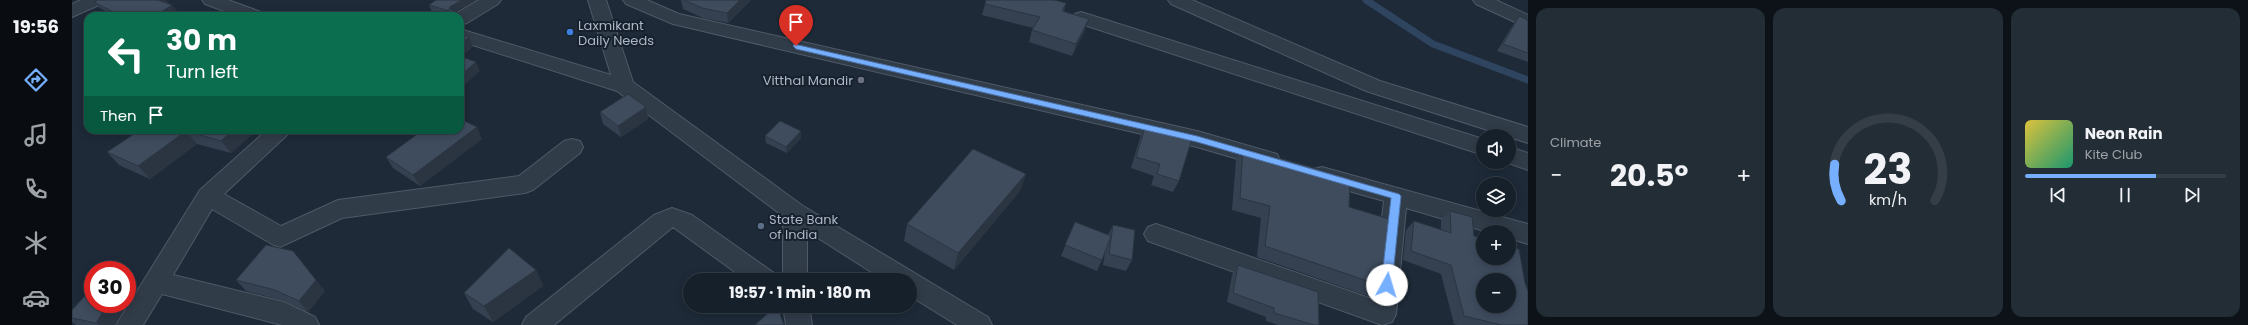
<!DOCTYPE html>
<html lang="en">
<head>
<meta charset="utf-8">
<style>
  body { margin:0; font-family:Poppins,sans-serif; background:#232d36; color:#f1f3f6; height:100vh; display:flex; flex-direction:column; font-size:15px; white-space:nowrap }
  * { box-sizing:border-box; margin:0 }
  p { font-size:13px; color:#9ea3a8 }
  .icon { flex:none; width:22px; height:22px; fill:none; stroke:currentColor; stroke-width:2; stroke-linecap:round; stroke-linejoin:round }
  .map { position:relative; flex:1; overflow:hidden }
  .panel { display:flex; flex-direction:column; gap:8px; padding:8px; background:#0c1217; width:720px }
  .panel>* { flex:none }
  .guide { position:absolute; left:12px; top:12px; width:380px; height:122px; border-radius:12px; box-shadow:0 2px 10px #0003,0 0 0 1px #353e47; background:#0b6e4f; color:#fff; overflow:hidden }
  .controls { position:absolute; left:1404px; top:129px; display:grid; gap:8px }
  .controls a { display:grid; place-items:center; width:40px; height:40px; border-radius:50%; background:#16202a; box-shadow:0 2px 10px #0003,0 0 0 1px #353e47; font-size:20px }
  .speed { position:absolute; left:12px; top:261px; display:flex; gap:8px; font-size:20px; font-weight:700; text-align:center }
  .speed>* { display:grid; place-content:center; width:52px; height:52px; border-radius:50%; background:#16202a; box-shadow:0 2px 10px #0003,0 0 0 1px #353e47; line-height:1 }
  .speed .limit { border:6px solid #d22; background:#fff; color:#111 }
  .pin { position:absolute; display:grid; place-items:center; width:34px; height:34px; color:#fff; margin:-41px -17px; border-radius:50% 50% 50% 0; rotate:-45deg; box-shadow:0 0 4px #0007 }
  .pin .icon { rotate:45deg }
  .me { position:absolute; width:44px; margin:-22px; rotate:6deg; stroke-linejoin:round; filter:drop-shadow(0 0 3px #0008) }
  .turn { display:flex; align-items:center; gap:14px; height:84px; padding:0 16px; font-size:18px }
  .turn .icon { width:52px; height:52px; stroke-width:2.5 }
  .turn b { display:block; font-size:28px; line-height:34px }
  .then { display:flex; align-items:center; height:38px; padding:0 16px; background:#0003; gap:8px; font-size:15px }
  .big { font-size:30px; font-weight:700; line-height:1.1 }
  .panel .card { flex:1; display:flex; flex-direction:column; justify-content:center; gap:6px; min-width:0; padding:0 14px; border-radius:12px; background:#232d36 }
  .panel .dial { align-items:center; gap:0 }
  .dial svg { height:104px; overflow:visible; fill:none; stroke:#353e47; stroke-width:7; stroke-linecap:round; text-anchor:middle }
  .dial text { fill:#f1f3f6; stroke:none }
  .song { display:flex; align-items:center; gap:12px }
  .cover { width:48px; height:48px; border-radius:6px; background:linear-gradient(135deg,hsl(50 70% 55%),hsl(160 70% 35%)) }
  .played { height:4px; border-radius:2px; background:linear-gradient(90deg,#77afff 65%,#353e47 65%) }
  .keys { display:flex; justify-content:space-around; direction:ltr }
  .heat { display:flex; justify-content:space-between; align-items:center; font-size:22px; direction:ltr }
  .panel .tiles { flex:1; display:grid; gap:8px; grid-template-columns:repeat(3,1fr) }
  .trip { position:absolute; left:611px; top:273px; width:234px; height:40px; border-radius:20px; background:#16202a; box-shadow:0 2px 10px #0003,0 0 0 1px #353e47; font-weight:700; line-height:40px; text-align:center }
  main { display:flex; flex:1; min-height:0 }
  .tab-bar { display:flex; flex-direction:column; width:72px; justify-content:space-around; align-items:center; background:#090d11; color:#9ea3a8 }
  .tab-bar .icon { width:28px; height:28px }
  .tab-bar .on { color:#77afff }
  .tab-bar b { font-size:18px; color:#f1f3f6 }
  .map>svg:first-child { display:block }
</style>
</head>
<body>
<main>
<nav class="tab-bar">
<b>19:56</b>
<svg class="icon on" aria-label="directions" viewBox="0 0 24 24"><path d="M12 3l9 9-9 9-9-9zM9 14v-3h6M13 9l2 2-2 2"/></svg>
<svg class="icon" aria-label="music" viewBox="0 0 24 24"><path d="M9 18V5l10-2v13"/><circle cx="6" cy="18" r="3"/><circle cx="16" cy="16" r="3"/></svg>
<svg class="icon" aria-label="phone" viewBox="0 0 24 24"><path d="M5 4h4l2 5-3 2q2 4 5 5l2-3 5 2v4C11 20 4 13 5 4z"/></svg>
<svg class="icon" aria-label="climate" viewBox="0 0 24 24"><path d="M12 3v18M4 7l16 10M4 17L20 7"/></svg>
<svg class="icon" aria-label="car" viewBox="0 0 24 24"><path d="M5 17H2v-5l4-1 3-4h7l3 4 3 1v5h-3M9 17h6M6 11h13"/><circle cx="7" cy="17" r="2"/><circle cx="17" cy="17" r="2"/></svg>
</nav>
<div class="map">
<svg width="1456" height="325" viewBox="0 0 1456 325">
  <rect width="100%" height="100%" fill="#1e2a38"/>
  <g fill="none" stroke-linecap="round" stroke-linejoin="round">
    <!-- stream -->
    <path stroke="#2e445f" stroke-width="7" d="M 1294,0 L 1361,44 L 1456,80"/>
    <defs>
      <path id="street" d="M 9,0 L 32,0 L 29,4 L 0,17 L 0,4 Z
        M 130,0 L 156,0 L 189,12 L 192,16 L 166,16 L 133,4 Z
        M 407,0 L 429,0 L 426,4 L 395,23 L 388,25 L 388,16 L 381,15 Z
        M 516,0 L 534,0 L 561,82 L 731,206 L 916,317 L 920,325 L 885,325 L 838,296 L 838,280 L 812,280 L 735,231 L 735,280 L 711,280 L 711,216 L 545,91 L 388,41 L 388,29 L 539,75 Z
        M 551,0 L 575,0 L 607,14 L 1125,131 L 1205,154 L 1208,160 L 1205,166 L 1197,168 L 1125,147 L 601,24 L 554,4 Z
        M 1096,0 L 1120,0 L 1308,81 L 1456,127 L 1456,143 L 1294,91 L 1099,4 Z
        M 1401,0 L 1424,0 L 1456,15 L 1456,28 L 1404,4 Z
        M 1009,12 L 1411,139 L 1411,155 L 1003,22 L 1000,18 L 1003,14 Z
        M 195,130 L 219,130 L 215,135 L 152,194 L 209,226 L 266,200 L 447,176 L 492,141 L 500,139 L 508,141 L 511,147 L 508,153 L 461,190 L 453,193 L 270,218 L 208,247 L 200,244 L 140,209 L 101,275 L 212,302 L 243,317 L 247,325 L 210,325 L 90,294 L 71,325 L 44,325 L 128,190 Z
        M 1437,147 L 1456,153 L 1456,170 L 1433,162 L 1437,162 Z
        M 1250,167 L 1456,224 L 1456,244 L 1437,238 L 1437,232 L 1416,232 L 1334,208 L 1324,314 L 1320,322 L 1310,325 L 1076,241 L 1072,234 L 1076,227 L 1084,224 L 1300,299 L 1312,201 L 1242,181 L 1239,175 L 1242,169 Z
        M 600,208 L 620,215 L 702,273 L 705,280 L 674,280 L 601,227 L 482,325 L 450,325 L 454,317 L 582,215 Z
        M 711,306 L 737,306 L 740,325 L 714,325 Z"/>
    </defs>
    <!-- street casing -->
    <use href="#street" stroke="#4f5967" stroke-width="2"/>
    <!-- street -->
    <use href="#street" fill="#313c49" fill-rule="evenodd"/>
  </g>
  <!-- wall -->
  <path fill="#354151" d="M 364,0 L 404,0 L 384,11 L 386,16 L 375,16 L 360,12 L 357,5 Z
    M 609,0 L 679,0 L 656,23 L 631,18 L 611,9 Z
    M 22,2 L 96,2 L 95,3 L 105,11 L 98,16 L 42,16 L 28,8 Z
    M 994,3 L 992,12 L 1013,31 L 1000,56 L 957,42 L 960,30 L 961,28 L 910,15 L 913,4 Z
    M 1447,16 L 1456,20 L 1456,62 L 1425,51 L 1442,23 Z
    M 574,107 L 576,119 L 549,137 L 531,124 L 528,112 Z
    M 1074,124 L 1107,181 L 1101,192 L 1079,185 L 1082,176 L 1059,168 L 1069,135 Z
    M 68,130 L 185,130 L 159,153 L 125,144 L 78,179 L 47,165 L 35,152 Z
    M 729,131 L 729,138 L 715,153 L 694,143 L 693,136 Z
    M 410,139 L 348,186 L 321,168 L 314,157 Z
    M 1171,148 L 1277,207 L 1310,286 L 1299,297 L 1185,257 L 1189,218 L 1160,210 L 1164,160 Z
    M 954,174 L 948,191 L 882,270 L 832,241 L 835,224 Z
    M 1378,211 L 1402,236 L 1456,325 L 1385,325 L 1382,324 L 1369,274 L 1331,260 L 1334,230 L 1342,221 L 1369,230 L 1369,220 Z
    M 1003,222 L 1036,235 L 1041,225 L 1060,260 L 1054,271 L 1031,265 L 1033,253 L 1025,271 L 989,256 Z
    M 1166,265 L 1247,325 L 1206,325 L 1194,321 L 1194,317 L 1155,302 L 1160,275 Z
    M 464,270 L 471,286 L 421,322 L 401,309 L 392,293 Z
    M 55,277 L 66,287 L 43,325 L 4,325 L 0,322 L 0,310 L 55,304 Z
    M 164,280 L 253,291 L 236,312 L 212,301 L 174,291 Z"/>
  <!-- shaded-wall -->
  <path fill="#2b3542" d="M 85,0 L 94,0 L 96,2 L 89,6 Z
    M 390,0 L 404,0 L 384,11 L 386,16 L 385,16 L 384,13 L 377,9 L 378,7 Z
    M 668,0 L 679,0 L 656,23 L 655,13 Z
    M 100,5 L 105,11 L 98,16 L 83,16 Z
    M 1017,19 L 1013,31 L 1000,56 L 1004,44 Z
    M 397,37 L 401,47 L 388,58 L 388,45 Z
    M 404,62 L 408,71 L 388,89 L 388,76 Z
    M 574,107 L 576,119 L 549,137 L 546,126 Z
    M 405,127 L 410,139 L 348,186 L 341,175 Z
    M 161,130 L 185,130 L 159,153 L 149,141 Z
    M 114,131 L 125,144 L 78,179 L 66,166 Z
    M 729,131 L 729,138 L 715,153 L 714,147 Z
    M 954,174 L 948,191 L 882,270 L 886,253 Z
    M 221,251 L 253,291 L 236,312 L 227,301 Z
    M 464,270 L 471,286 L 421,322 L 412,306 Z
    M 55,277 L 66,287 L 43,325 L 28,325 L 24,323 L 36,304 L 55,304 Z"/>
  <!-- building -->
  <path fill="#3e4c5e" stroke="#2b3542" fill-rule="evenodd" d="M 26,0 L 86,0 L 100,5 L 83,16 L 49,16 L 22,2 Z
    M 364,0 L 390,0 L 378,7 L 377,9 L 384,11 L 384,13 L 357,5 Z
    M 612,0 L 668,0 L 655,13 L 630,8 Z
    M 914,0 L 982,0 L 994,3 L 990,11 L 1017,19 L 1004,44 L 960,30 L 968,17 L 913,4 Z
    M 1447,16 L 1456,20 L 1456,53 L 1431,44 Z
    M 388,34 L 397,37 L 388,45 Z
    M 388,56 L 404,62 L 388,76 Z
    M 556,94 L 574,107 L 546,126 L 528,112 Z
    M 388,119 L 405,127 L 341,175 L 314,157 L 351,130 L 388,130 Z
    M 708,121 L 729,131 L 714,147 L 693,136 Z
    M 1074,124 L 1121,135 L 1107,181 L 1085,174 L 1088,164 L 1064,157 Z
    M 68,130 L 161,130 L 149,141 L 114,131 L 66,166 L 35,152 Z
    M 1171,148 L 1278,178 L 1277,207 L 1317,219 L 1310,286 L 1193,246 L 1198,206 L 1168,198 Z
    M 901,149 L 954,174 L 886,253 L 835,224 Z
    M 1378,211 L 1400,217 L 1402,236 L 1411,239 L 1411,258 L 1437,258 L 1437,246 L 1447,249 L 1453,283 L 1456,291 L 1456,325 L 1430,325 L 1392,316 L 1379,265 L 1339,251 L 1342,221 L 1379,233 ZM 1411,280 L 1437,280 L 1437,306 L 1411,306 Z
    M 1003,222 L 1039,236 L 1030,260 L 993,245 Z
    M 1041,225 L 1063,230 L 1060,260 L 1037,254 Z
    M 194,245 L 221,251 L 244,280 L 227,301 L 203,290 L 164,280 Z
    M 437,248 L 464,270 L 412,306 L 392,293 Z
    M 1166,265 L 1246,292 L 1247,325 L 1242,325 L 1202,313 L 1202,308 L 1161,293 Z
    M 21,287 L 21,304 L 36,304 L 24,323 L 0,318 L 0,310 Z
    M 704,306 L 705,306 L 712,325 L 683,325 Z"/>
  <!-- route -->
  <path fill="#77afff" stroke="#4d72a6" d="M 722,44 L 1125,136 L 1327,194 L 1329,196 L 1320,285 L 1315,289 L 1309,285 L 1319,198 L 1125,142 L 724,49 L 721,46 Z"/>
  <!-- markers -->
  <circle fill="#3f7fe0" stroke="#17212d" stroke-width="1.5" cx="498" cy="32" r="4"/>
  <circle fill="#6b7280" stroke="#17212d" stroke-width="1.5" cx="789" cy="80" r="4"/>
  <circle fill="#5c6f8a" stroke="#17212d" stroke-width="1.5" cx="689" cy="226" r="4"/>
  <g text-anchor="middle" stroke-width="4" stroke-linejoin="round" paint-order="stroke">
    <!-- poi labels -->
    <g font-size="13" fill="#abb6c6" stroke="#17212d" text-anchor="start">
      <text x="506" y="30">Laxmikant<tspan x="506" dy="15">Daily Needs</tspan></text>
      <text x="781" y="85" text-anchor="end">Vitthal Mandir</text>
      <text x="697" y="224">State Bank<tspan x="697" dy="15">of India</tspan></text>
    </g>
  </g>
</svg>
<div class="controls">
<a><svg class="icon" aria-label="sound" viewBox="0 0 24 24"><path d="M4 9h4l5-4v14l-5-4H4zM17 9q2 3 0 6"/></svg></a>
<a><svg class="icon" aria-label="layers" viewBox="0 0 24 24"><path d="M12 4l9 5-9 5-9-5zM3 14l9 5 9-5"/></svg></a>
<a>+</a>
<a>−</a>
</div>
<div class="speed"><div class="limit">30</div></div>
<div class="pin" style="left:724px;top:46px;background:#d93025"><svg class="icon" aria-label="arrive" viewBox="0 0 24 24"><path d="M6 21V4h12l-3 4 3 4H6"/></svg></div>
<svg class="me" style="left:1315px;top:285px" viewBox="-20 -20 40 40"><circle r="19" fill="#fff"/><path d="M0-13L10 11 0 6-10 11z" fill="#77afff"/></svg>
<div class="trip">19:57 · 1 min · 180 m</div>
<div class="guide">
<div class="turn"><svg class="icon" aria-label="left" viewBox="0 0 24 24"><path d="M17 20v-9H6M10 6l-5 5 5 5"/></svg><div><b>30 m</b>Turn left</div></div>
<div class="then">Then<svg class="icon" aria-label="arrive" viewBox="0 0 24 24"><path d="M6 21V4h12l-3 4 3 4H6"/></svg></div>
</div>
</div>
<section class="panel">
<div class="tiles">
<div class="card"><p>Climate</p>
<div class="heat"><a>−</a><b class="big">20.5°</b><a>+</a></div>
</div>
<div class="card dial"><svg viewBox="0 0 100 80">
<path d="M14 69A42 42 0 1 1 86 69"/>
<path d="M14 69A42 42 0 0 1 9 41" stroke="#77afff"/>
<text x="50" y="56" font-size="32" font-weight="700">23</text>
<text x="50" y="72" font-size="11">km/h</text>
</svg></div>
<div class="card">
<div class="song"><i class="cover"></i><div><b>Neon Rain</b><p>Kite Club</p></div></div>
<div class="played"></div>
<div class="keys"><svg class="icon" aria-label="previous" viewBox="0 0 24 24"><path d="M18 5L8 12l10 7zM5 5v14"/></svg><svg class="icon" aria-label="pause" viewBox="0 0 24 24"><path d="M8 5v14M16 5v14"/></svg><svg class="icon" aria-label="next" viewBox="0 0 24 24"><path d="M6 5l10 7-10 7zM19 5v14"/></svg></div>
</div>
</div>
</section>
</main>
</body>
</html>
